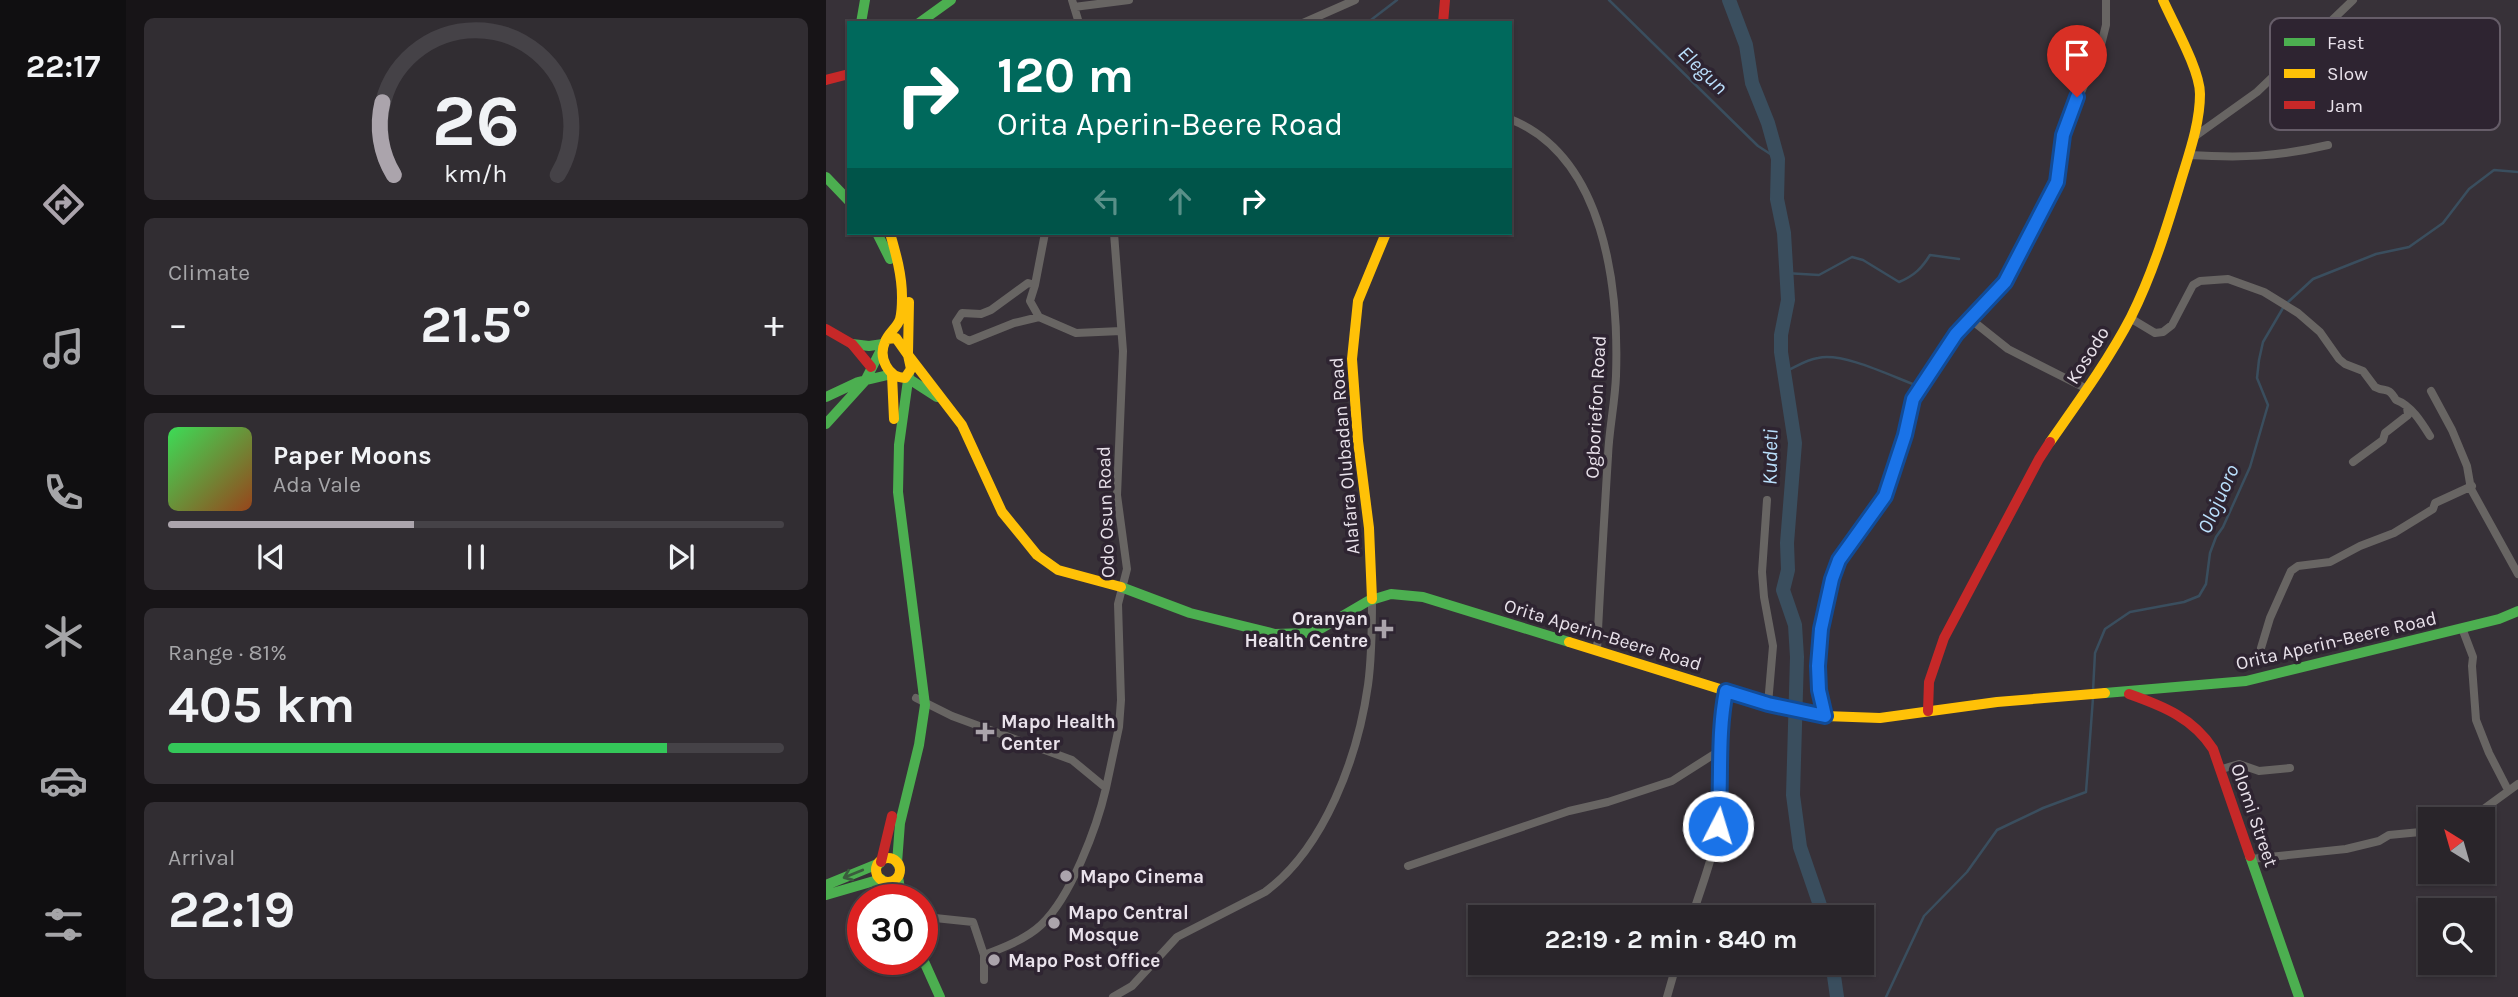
<!DOCTYPE html>
<html lang="en">
<head>
<meta charset="utf-8">
<style>
  body { margin:0; font-family:Karla,sans-serif; background:#312d32; color:#f1f3f6; height:100vh; display:flex; flex-direction:column; font-size:26px; white-space:nowrap }
  * { box-sizing:border-box; margin:0 }
  p { font-size:23px; color:#a5a5a8 }
  .icon { flex:none; width:38px; height:38px; fill:none; stroke:currentColor; stroke-width:2; stroke-linecap:round; stroke-linejoin:round }
  .map { position:relative; flex:1; overflow:hidden }
  .drawer { display:flex; flex-direction:column; gap:18px; padding:18px; background:#171417; width:700px }
  .drawer>* { flex:none }
  .banner { position:absolute; left:21px; top:21px; width:665px; height:214px; border-radius:0px; box-shadow:0 2px 5px #0004,0 0 0 2px #454247; background:#00695c; color:#fff; overflow:hidden }
  .needle { width:46px; rotate:323deg }
  .controls { position:absolute; left:1592px; top:807px; display:grid; gap:14px }
  .controls a { display:grid; place-items:center; width:77px; height:77px; border-radius:0px; background:#29252a; box-shadow:0 2px 5px #0004,0 0 0 2px #454247; font-size:35px }
  .speed { position:absolute; left:21px; top:884px; display:flex; gap:14px; font-size:35px; font-weight:700; text-align:center }
  .speed>* { display:grid; place-content:center; width:91px; height:91px; border-radius:50%; background:#29252a; box-shadow:0 2px 5px #0004,0 0 0 2px #454247; line-height:1 }
  .speed .limit { border:10px solid #d22; background:#fff; color:#111 }
  .pin { position:absolute; display:grid; place-items:center; width:60px; height:60px; color:#fff; margin:-72px -30px; border-radius:50% 50% 50% 0; rotate:-45deg; box-shadow:0 0 7px #0007 }
  .pin .icon { rotate:45deg }
  .me { position:absolute; width:77px; margin:-38px; rotate:5deg; stroke-linejoin:round; filter:drop-shadow(0 0 5px #0008) }
  .turn { display:flex; align-items:center; gap:24px; height:147px; padding:0 35px; font-size:32px }
  .turn .icon { width:91px; height:91px; stroke-width:2.5 }
  .turn b { display:block; font-size:49px; line-height:60px }
  .lanes { display:flex; align-items:center; height:66px; padding:0 35px; background:#0003; justify-content:center; gap:35px; direction:ltr }
  .lanes .off { opacity:.35 }
  .big { font-size:52px; font-weight:700; line-height:1.1 }
  .drawer .widget { flex:1; display:flex; flex-direction:column; justify-content:center; gap:10px; min-width:0; padding:0 24px; border-radius:10px; background:#312d32 }
  .drawer .dial { align-items:center; gap:0 }
  .dial svg { height:182px; overflow:visible; fill:none; stroke:#454247; stroke-width:7; stroke-linecap:round; text-anchor:middle }
  .dial text { fill:#f1f3f6; stroke:none }
  .song { display:flex; align-items:center; gap:21px }
  .cover { width:84px; height:84px; border-radius:10px; background:linear-gradient(135deg,hsl(130 70% 55%),hsl(20 70% 35%)) }
  .played { height:7px; border-radius:4px; background:linear-gradient(90deg,#aba4ac 40%,#454247 40%) }
  .keys { display:flex; justify-content:space-around; direction:ltr }
  .heat { display:flex; justify-content:space-between; align-items:center; font-size:38px; direction:ltr }
  .charge { height:10px; border-radius:5px; background:linear-gradient(90deg,#34c759 81%,#454247 0) }
  .trip { position:absolute; left:642px; top:905px; width:406px; height:70px; border-radius:0px; background:#29252a; box-shadow:0 2px 5px #0004,0 0 0 2px #454247; font-weight:700; line-height:70px; text-align:center }
  main { display:flex; flex:1; min-height:0 }
  .tabs { display:flex; flex-direction:column; width:126px; justify-content:space-around; align-items:center; background:#100f11; color:#a5a5a8 }
  .tabs .icon { width:49px; height:49px }
  .tabs .active { color:#aba4ac }
  .tabs b { font-size:32px; color:#f1f3f6 }
  .map>svg:first-child { display:block }
</style>
</head>
<body>
<main>
<nav class="tabs">
<b>22:17</b>
<svg class="icon active" aria-label="directions" viewBox="0 0 24 24"><path d="M12 3l9 9-9 9-9-9zM9 14v-3h6M13 9l2 2-2 2"/></svg>
<svg class="icon" aria-label="music" viewBox="0 0 24 24"><path d="M9 18V5l10-2v13"/><circle cx="6" cy="18" r="3"/><circle cx="16" cy="16" r="3"/></svg>
<svg class="icon" aria-label="phone" viewBox="0 0 24 24"><path d="M5 4h4l2 5-3 2q2 4 5 5l2-3 5 2v4C11 20 4 13 5 4z"/></svg>
<svg class="icon" aria-label="climate" viewBox="0 0 24 24"><path d="M12 3v18M4 7l16 10M4 17L20 7"/></svg>
<svg class="icon" aria-label="car" viewBox="0 0 24 24"><path d="M5 17H2v-5l4-1 3-4h7l3 4 3 1v5h-3M9 17h6M6 11h13"/><circle cx="7" cy="17" r="2"/><circle cx="17" cy="17" r="2"/></svg>
<svg class="icon" aria-label="filters" viewBox="0 0 24 24"><path d="M4 7h16M4 17h16"/><circle cx="9" cy="7" r="2"/><circle cx="15" cy="17" r="2"/></svg>
</nav>
<section class="drawer">
<div class="widget dial"><svg viewBox="0 0 100 80">
<path d="M14 69A42 42 0 1 1 86 69"/>
<path d="M14 69A42 42 0 0 1 9 37" stroke="#aba4ac"/>
<text x="50" y="56" font-size="32" font-weight="700">26</text>
<text x="50" y="72" font-size="11">km/h</text>
</svg></div>
<div class="widget"><p>Climate</p>
<div class="heat"><a>−</a><b class="big">21.5°</b><a>+</a></div>
</div>
<div class="widget">
<div class="song"><i class="cover"></i><div><b>Paper Moons</b><p>Ada Vale</p></div></div>
<div class="played"></div>
<div class="keys"><svg class="icon" aria-label="previous" viewBox="0 0 24 24"><path d="M18 5L8 12l10 7zM5 5v14"/></svg><svg class="icon" aria-label="pause" viewBox="0 0 24 24"><path d="M8 5v14M16 5v14"/></svg><svg class="icon" aria-label="next" viewBox="0 0 24 24"><path d="M6 5l10 7-10 7zM19 5v14"/></svg></div>
</div>
<div class="widget"><p>Range · 81%</p><b class="big">405 km</b><div class="charge"></div></div>
<div class="widget"><p>Arrival</p><b class="big">22:19</b></div>
</section>
<div class="map">
<svg width="1692" height="997" viewBox="0 0 1692 997">
  <rect width="100%" height="100%" fill="#373138"/>
  <g fill="none" stroke-linecap="round" stroke-linejoin="round">
    <!-- stream -->
    <path stroke="#3a4e5e" stroke-width="2.5" d="M 783,0 L 932,146 L 952,159
      M 541,23 L 571,0
      M 959,273 L 993,275 L 1026,257 L 1037,260 L 1073,282 C 1088,276 1096,268 1104,255 L 1133,259
      M 1461,303 L 1487,279 L 1550,254 L 1583,247 L 1617,223 L 1643,189 L 1668,170 L 1692,172
      M 958,372 C 970,367 979,360 992,358 C 1018,352 1067,377 1092,386
      M 1267,691 L 1269,653 L 1279,629 L 1304,612 L 1358,602 L 1373,596 L 1380,584 L 1384,553 L 1390,537 L 1397,527 L 1424,467 L 1442,405 L 1431,378 L 1433,360 L 1437,342 L 1457,308
      M 1060,997 L 1098,916 L 1141,872 L 1171,830 L 1217,808 L 1260,792 L 1267,698"/>
    <!-- river -->
    <path stroke="#3a4e5e" stroke-width="14" d="M 903,0 L 920,45 L 926,83 L 942,123 L 952,159 L 951,199 L 958,233 L 962,300 L 955,335 L 955,352 L 969,443 L 961,543 L 962,570 L 957,590 L 969,625 L 971,657 L 967,795 L 974,847 L 998,917
      M 1006,962 L 1011,997"/>
    <!-- street -->
    <path stroke="#686563" stroke-width="8" d="M 246,0 L 253,23
      M 248,7 L 303,0
      M 477,23 L 529,0
      M 684,119 C 779,157 793,287 790,376 C 789,403 783,429 782,456 C 778,521 774,586 771,651
      M 1368,137 L 1431,92 L 1527,0
      M 1363,155 C 1415,158 1451,157 1502,145
      M 219,233 L 209,285 L 202,283 L 165,310 L 155,314 L 136,313 L 130,322 L 134,336 L 143,341 L 188,323 L 213,317 L 250,333 L 295,331
      M 209,285 L 204,301 L 213,317
      M 1143,318 L 1182,349 L 1261,389
      M 1304,318 L 1329,333 L 1337,332 L 1346,325 L 1367,285 L 1374,281 L 1402,279 L 1438,292 L 1472,313 L 1494,332 L 1513,359 L 1519,364 L 1537,371 L 1549,387 C 1560,393 1561,385 1570,400 C 1585,405 1596,423 1604,436
      M 1605,391 L 1626,430 L 1641,466 L 1645,489 L 1692,574
      M 1527,462 L 1557,440 L 1559,433 L 1582,415 L 1581,407
      M 941,500 L 936,572 L 938,597 L 947,646 L 942,704
      M 1636,628 L 1647,657 L 1646,666 L 1650,720 L 1663,753 L 1682,790
      M 1435,648 L 1444,618 L 1465,571 L 1472,566 L 1504,562 L 1534,546 L 1568,533 L 1607,509 L 1609,503 L 1646,486
      M 90,698 L 126,716 L 246,760 L 280,788 C 271,827 245,897 215,925 C 200,939 177,948 158,955
      M 999,716 L 993,690 L 992,666 L 995,629 L 1013,560 L 1059,496 L 1079,434 L 1087,399 L 1130,334 L 1179,282 L 1231,182 L 1237,135 L 1275,45 L 1280,25 L 1280,0
      M 1396,769 L 1413,764 L 1433,771 L 1464,768
      M 280,788 L 293,727 L 295,700 L 292,604 L 301,569 L 291,495 L 297,351 L 288,233
      M 1644,819 L 1692,784
      M 1425,859 L 1520,849 L 1553,841 L 1563,835 L 1605,831
      M 582,866 L 743,811 L 782,802 L 846,781 L 893,751
      M 866,917 C 875,887 887,859 892,828 C 898,781 891,737 900,691
      M 96,919 L 109,918 L 147,922 L 158,955 L 158,980
      M 287,997 L 306,986 L 351,937 L 439,892 C 499,848 532,756 542,685 C 546,656 546,627 546,599
      M 841,997 L 851,962"/>
    <!-- fast -->
    <path stroke="#4caf50" stroke-width="10" d="M 35,23 L 39,0
      M 93,23 L 125,0
      M 0,177 L 23,201
      M 51,233 L 64,259
      M 26,344 L 43,346 L 57,344
      M 80,377 L 111,397
      M 0,397 L 32,382 L 66,374
      M 0,424 L 39,381 L 57,346
      M 295,587 L 364,613 L 449,634 L 480,633 L 496,628 L 542,601 L 565,594 L 597,597 L 743,642
      M 1279,693 L 1420,681 L 1673,619 L 1692,611
      M 1424,856 L 1473,997
      M 71,863 L 74,823 L 93,745 L 99,705 L 72,492 L 73,445 L 83,373
      M 72,877 L 76,900
      M 0,885 L 54,863
      M 0,895 L 55,879
      M 96,957 L 114,997"/>
    <!-- slow -->
    <path stroke="#ffc107" stroke-width="10" d="M 61,339 L 70,338 L 82,355 L 85,369 L 79,378 C 62,378 52,357 59,342 C 62,333 71,328 74,319 C 76,312 76,304 76,297 C 76,275 70,254 64,233
      M 82,353 L 83,302
      M 83,356 L 136,425 L 176,512 L 211,555 L 232,570 L 295,587
      M 66,375 L 68,419
      M 1224,442 C 1252,402 1282,361 1305,317 C 1327,273 1342,224 1356,177 C 1364,151 1374,122 1374,94 C 1374,70 1347,23 1337,0
      M 546,599 L 543,528 L 532,441 L 526,359 L 532,301 L 560,233
      M 743,642 L 942,704 L 999,716 L 1054,718 L 1171,702 L 1279,693
      M50 870a12 12 0 1 1 24 0a12 12 0 1 1-24 0Z
      M 57,881 L 65,900"/>
    <!-- jam -->
    <path stroke="#c62828" stroke-width="10" d="M 617,23 L 619,0
      M 0,80 L 23,74
      M 0,329 L 26,344 L 45,367
      M 1303,694 C 1337,706 1367,718 1387,749 L 1424,856
      M 1102,711 L 1103,682 L 1118,638 L 1213,459 L 1224,442
      M 55,862 L 66,816"/>
  </g>
  <!-- one-way arrows -->
  <defs><path id="oneway-shaft" d="M-6 0H5M1.5-3L5.5 0L1.5 3" fill="none" stroke-width="1.6" stroke-linecap="round" stroke-linejoin="round" transform="scale(1.75)"/></defs>
  <use stroke="#3a5c3d" href="#oneway-shaft" transform="translate(27 874) rotate(158)"/>
  <g fill="none" stroke-linecap="round" stroke-linejoin="round">
    <defs>
      <path id="route" d="M 892,826 C 896,781 891,736 900,691 L 942,704 L 999,716 L 993,690 L 992,666 L 995,629 L 1006,579 L 1013,560 L 1059,496 L 1079,435 L 1087,399 L 1130,334 L 1179,282 L 1231,182 L 1237,135 L 1251,97"/>
    </defs>
    <!-- route casing -->
    <use href="#route" stroke="#114b97" stroke-width="18"/>
    <!-- route -->
    <use href="#route" stroke="#1a73e8" stroke-width="12"/>
  </g>
  <!-- markers -->
  <g fill="#aba4ac" stroke="#2e2431" stroke-width="2.5">
    <path d="M554.5 618.5h7v7h7v7h-7v7h-7v-7h-7v-7h7z"/>
    <path d="M155.5 721.5h7v7h7v7h-7v7h-7v-7h-7v-7h7z"/>
    <circle cx="240" cy="876" r="7"/>
    <circle cx="228" cy="923" r="7"/>
    <circle cx="168" cy="960" r="7"/>
  </g>
  <g text-anchor="middle" stroke-width="7" stroke-linejoin="round" paint-order="stroke">
    <!-- street labels -->
    <g font-size="19" fill="#e9e2eb" stroke="#2e2431">
      <text transform="translate(1261 355) rotate(-58)" y="7">Kosodo</text>
      <text transform="translate(769 407) rotate(-87)" y="7">Ogboriefon Road</text>
      <text transform="translate(518 456) rotate(-95)" y="7">Alafara Olubadan Road</text>
      <text transform="translate(279 512) rotate(-92)" y="7">Odo Osun Road</text>
      <text transform="translate(777 634) rotate(17)" y="7">Orita Aperin-Beere Road</text>
      <text transform="translate(1510 640) rotate(-13)" y="7">Orita Aperin-Beere Road</text>
      <text transform="translate(1429 815) rotate(71)" y="7">Olomi Street</text>
    </g>
    <!-- poi labels -->
    <g font-size="19" font-weight="bold" fill="#e9e2eb" stroke="#2e2431" text-anchor="start">
      <text x="542" y="625" text-anchor="end">Oranyan<tspan x="542" dy="22">Health Centre</tspan></text>
      <text x="175" y="728">Mapo Health<tspan x="175" dy="22">Center</tspan></text>
      <text x="254" y="883">Mapo Cinema</text>
      <text x="242" y="919">Mapo Central<tspan x="242" dy="22">Mosque</tspan></text>
      <text x="182" y="967">Mapo Post Office</text>
    </g>
    <!-- water labels -->
    <g font-size="21" font-style="italic" fill="#badffc" stroke="#2e2431">
      <text transform="translate(877 70) rotate(44)" y="7">Elegun</text>
      <text transform="translate(944 457) rotate(-89)" y="7">Kudeti</text>
      <text transform="translate(1392 499) rotate(-66)" y="7">Olojuoro</text>
    </g>
  </g>
  <!-- legend -->
  <rect x="1444" y="18" width="230" height="112" rx="10" fill="#2e2431" stroke="#665d69" stroke-width="2"/>
  <rect x="1458" y="38" width="31" height="8" fill="#4caf50"/>
  <rect x="1458" y="69" width="31" height="9" fill="#ffc107"/>
  <rect x="1458" y="101" width="31" height="8" fill="#c62828"/>
  <g font-size="19" fill="#e9e2eb">
    <text x="1501" y="49">Fast</text>
    <text x="1501" y="80">Slow</text>
    <text x="1501" y="112">Jam</text>
  </g>
</svg>
<div class="controls">
<a><svg class="needle" viewBox="-14 -14 28 28"><path d="M0-13l5 13h-10z" fill="#e53935"/><path d="M0 13l5-13h-10z" fill="#a5a5a8"/></svg></a>
<a><svg class="icon" aria-label="search" viewBox="0 0 24 24"><circle cx="10" cy="10" r="6"/><path d="M15 15l6 6"/></svg></a>
</div>
<div class="speed"><div class="limit">30</div></div>
<div class="pin" style="left:1251px;top:97px;background:#d93025"><svg class="icon" aria-label="arrive" viewBox="0 0 24 24"><path d="M6 21V4h12l-3 4 3 4H6"/></svg></div>
<svg class="me" style="left:892px;top:826px" viewBox="-20 -20 40 40"><circle r="17" fill="#1a73e8" stroke="#fff" stroke-width="3"/><path d="M0-11L8 9 0 5-8 9z" fill="#fff"/></svg>
<div class="trip">22:19 · 2 min · 840 m</div>
<div class="banner">
<div class="turn"><svg class="icon" aria-label="right" viewBox="0 0 24 24"><path d="M7 20v-9h11M14 6l5 5-5 5"/></svg><div><b>120 m</b>Orita Aperin-Beere Road</div></div>
<div class="lanes"><svg class="icon off" aria-label="left" viewBox="0 0 24 24"><path d="M17 20v-9H6M10 6l-5 5 5 5"/></svg><svg class="icon off" aria-label="ahead" viewBox="0 0 24 24"><path d="M12 20V5M6 11l6-6 6 6"/></svg><svg class="icon" aria-label="right" viewBox="0 0 24 24"><path d="M7 20v-9h11M14 6l5 5-5 5"/></svg></div>
</div>
</div>
</main>
</body>
</html>
